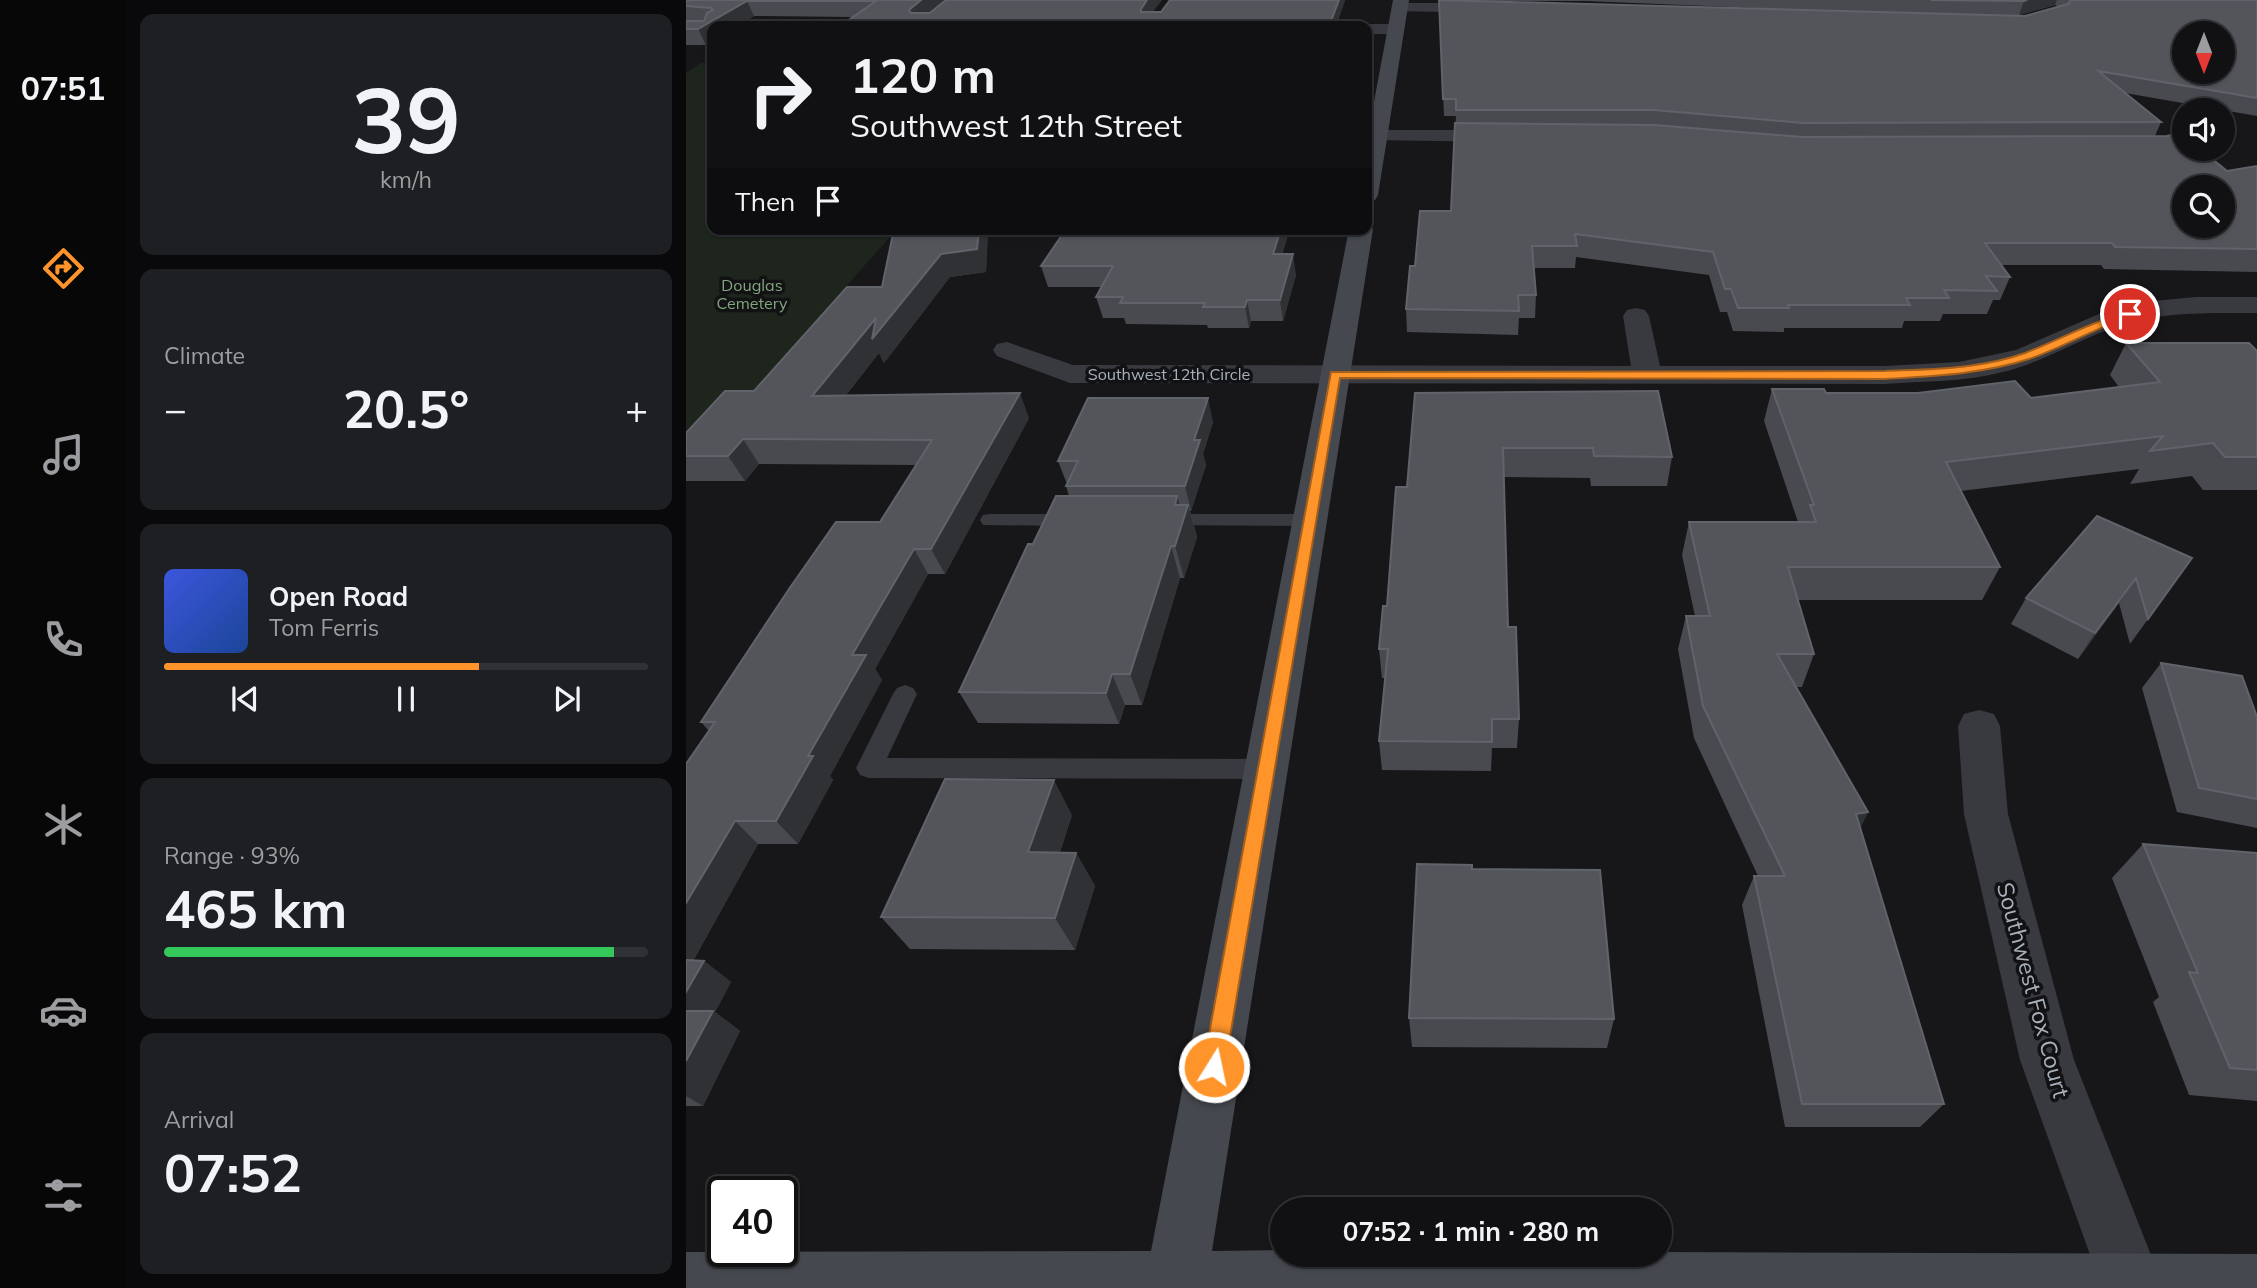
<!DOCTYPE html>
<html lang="en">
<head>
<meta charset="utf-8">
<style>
  body { margin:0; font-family:Mulish,sans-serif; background:#1e1f22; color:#f1f3f6; height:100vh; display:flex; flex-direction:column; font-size:26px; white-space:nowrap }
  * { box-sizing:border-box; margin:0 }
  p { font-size:23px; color:#9c9da0 }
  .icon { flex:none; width:38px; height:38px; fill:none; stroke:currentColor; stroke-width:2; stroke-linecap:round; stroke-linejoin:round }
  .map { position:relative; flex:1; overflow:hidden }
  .sheet { display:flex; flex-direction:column; gap:14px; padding:14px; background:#09090b; width:560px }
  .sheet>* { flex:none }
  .banner { position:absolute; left:21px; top:21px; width:665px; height:214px; border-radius:14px; box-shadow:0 2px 5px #0004,0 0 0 2px #303134; background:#111114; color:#f1f3f6; overflow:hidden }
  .needle { width:46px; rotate:180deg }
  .controls { position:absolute; left:1486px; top:21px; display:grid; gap:14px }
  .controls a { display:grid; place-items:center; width:63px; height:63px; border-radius:50%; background:#111114; box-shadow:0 2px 5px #0004,0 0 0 2px #303134; font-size:35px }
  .speed { position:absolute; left:21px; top:1176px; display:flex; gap:14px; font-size:35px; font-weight:700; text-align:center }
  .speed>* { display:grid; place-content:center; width:91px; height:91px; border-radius:50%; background:#111114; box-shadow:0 2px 5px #0004,0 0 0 2px #303134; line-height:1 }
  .speed .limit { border:4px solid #111; border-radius:10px; background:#fff; color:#111 }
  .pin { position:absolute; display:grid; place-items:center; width:60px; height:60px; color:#fff; margin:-30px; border:4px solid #fff; border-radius:50%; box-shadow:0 2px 7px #0007 }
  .me { position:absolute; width:77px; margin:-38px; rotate:10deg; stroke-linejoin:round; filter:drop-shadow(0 0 5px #0008) }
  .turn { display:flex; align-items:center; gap:24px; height:147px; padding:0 28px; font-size:32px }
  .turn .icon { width:91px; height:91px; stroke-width:2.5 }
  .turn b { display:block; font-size:49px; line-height:60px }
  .then { display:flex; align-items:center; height:66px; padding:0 28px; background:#0003; gap:14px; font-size:26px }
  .big { font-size:52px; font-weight:700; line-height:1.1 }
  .sheet .widget { flex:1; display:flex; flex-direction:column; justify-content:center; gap:10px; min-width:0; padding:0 24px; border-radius:14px; background:#1e1f22 }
  .sheet .dial { align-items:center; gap:0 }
  .dial b { font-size:91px; line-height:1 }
  .song { display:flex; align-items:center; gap:21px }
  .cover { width:84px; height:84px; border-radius:10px; background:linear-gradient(135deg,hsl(230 70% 55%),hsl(220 70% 35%)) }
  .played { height:7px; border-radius:4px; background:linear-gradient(90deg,#ff942a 65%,#303134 65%) }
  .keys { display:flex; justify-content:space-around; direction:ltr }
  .heat { display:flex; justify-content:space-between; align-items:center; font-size:38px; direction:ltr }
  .charge { height:10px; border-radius:5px; background:linear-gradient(90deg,#34c759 93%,#303134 0) }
  .trip { position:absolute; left:584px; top:1197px; width:402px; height:70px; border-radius:35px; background:#111114; box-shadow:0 2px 5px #0004,0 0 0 2px #303134; font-weight:700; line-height:70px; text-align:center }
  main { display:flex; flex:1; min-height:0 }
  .dock { display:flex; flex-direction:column; width:126px; justify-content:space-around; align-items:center; background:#070708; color:#9c9da0 }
  .dock .icon { width:49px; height:49px }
  .dock .selected { color:#ff942a }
  .dock b { font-size:32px; color:#f1f3f6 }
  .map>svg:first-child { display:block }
</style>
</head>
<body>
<main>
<nav class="dock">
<b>07:51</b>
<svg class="icon selected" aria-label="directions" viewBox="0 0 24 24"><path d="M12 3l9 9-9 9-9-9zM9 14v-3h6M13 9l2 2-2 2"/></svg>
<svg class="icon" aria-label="music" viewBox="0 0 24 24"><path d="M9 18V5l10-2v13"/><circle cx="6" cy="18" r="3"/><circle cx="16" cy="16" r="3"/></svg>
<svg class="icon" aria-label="phone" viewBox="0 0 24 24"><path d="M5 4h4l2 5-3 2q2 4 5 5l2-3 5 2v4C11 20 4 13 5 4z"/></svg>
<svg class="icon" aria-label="climate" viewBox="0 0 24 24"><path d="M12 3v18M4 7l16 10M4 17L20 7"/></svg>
<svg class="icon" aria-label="car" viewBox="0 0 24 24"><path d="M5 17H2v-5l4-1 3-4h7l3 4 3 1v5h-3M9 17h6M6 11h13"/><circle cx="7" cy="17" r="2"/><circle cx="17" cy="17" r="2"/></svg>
<svg class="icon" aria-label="filters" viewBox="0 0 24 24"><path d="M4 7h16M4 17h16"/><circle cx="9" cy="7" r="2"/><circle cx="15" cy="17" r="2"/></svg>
</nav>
<section class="sheet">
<div class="widget dial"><b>39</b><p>km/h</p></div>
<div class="widget"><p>Climate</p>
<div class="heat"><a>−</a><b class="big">20.5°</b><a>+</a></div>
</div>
<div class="widget">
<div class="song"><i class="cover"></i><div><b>Open Road</b><p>Tom Ferris</p></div></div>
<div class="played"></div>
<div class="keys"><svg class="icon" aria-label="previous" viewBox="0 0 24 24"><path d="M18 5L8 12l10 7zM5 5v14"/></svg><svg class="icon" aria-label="pause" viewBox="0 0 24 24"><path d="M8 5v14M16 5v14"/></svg><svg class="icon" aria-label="next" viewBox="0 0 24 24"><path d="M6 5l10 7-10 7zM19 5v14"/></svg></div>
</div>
<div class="widget"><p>Range · 93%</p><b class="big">465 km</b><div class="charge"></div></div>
<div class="widget"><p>Arrival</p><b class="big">07:52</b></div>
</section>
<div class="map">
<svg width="1571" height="1288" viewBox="0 0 1571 1288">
  <rect width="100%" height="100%" fill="#17171a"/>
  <!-- green -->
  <path fill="#1d251c" d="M 15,63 L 26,63 L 26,229 L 211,229 L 0,467 L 0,73 Z"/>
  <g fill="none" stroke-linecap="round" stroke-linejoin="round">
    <!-- lane -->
    <path fill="#383a3f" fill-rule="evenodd" d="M 304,514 L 388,514 L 395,515 L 398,520 L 395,525 L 388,526 L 297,525 L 294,520 L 297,515 Z
      M 475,514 L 623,514 L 630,515 L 633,520 L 630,525 L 623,526 L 468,525 L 465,520 L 468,515 Z
      M 219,685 L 227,688 L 231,694 L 201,758 L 580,759 L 589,762 L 593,769 L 589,776 L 580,779 L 183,778 L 174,775 L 170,768 L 207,694 L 211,688 Z"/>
    <!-- street -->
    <path fill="#383a3f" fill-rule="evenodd" d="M 714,3 L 806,3 L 814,8 L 806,13 L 709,11 L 706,8 Z
      M 681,24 L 710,24 L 718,29 L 710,34 L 681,34 L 681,26 L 675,26 Z
      M 691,130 L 819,130 L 826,132 L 829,136 L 826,140 L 819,142 L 684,140 L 681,136 L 684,132 Z
      M 1510,297 L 1571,297 L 1571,313 C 1525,313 1477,311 1432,326 C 1393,339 1358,362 1317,372 C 1279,382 1238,381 1199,384 L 384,383 L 311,356 L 307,350 L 311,344 L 321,342 L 387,365 L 945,366 L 937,316 L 941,310 L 950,308 L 959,310 L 963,316 L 974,366 L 1199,366 L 1273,362 L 1330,350 L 1413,314 L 1467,301 Z
      M 1293,710 L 1308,714 L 1314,726 L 1322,814 L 1388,1060 L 1478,1288 L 1416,1288 L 1334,1060 L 1278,814 L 1272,726 L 1278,714 Z"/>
    <!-- secondary -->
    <path fill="#45494f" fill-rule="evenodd" d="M 707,0 L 723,0 L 692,195 L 689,200 L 681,202 L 681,139 Z
      M 681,223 L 687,229 L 526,1251 L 597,1250 L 597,1255 L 975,1255 L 975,1252 L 1571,1254 L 1571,1288 L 0,1288 L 0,1252 L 465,1251 L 663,229 L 681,229 Z"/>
  </g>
  <!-- wall -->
  <path fill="#484a4f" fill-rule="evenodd" d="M 0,0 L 258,0 L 244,13 L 467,12 L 659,0 L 650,26 L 154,26 L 168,17 L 68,16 L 52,26 L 26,26 L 26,42 L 20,45 L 0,45 Z
    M 753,0 L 1571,0 L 1571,116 L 1439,93 L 1475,122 L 1469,136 L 1541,171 L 1571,166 L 1571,272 L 1418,269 L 1415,265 L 1315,265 L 1324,277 L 1314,300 L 1307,300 L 1301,314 L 1257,314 L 1254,321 L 1218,321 L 1216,328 L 1098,328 L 1098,332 L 1047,331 L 1041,312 L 1034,312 L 1023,275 L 890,257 L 889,268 L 848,268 L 850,295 L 849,318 L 833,318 L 832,335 L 721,332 L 720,309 L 729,266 L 765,211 L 770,116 L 758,116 ZM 788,1 L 900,1 L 1115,10 ZM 1369,5 L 1372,7 L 1339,16 L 1333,15 Z
    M 208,229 L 302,229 L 300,272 L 264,277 L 198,363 L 193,353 L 160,395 L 343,418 L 259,574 L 242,574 L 189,669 L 196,680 L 144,776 L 147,780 L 112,844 L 72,844 L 7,961 L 18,961 L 45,982 L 29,1012 L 54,1031 L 17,1106 L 0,1106 L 0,764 L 23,731 L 15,722 L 194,522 L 230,465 L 73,464 L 59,481 L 0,481 L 0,433 L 68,391 L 196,287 Z
    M 604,229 L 596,254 L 610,275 L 597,321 L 565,321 L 563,328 L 522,328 L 521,325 L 440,324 L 438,318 L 417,318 L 410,297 L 416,287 L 362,287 L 355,266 Z
    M 1440,343 L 1571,351 L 1571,490 L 1517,490 L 1506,476 L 1444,484 L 1453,469 L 1275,491 L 1314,567 L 1296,600 L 1112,600 L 1128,654 L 1116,687 L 1110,687 L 1182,812 L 1174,828 L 1258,1104 L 1234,1127 L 1099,1127 L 1056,905 L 1068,876 L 1072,876 L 1008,738 L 992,649 L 1000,616 L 1009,616 L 996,555 L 1003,522 L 1112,522 L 1078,421 L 1086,389 L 1140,393 L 1345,398 L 1433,387 L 1424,375 Z
    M 729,393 L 986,457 L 981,486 L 905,486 L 904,478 L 818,477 L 822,627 L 833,719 L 831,748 L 806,748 L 805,771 L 696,770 L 693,741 L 699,678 L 696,678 L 693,649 L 721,487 Z
    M 527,422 L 517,454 L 520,465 L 505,511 L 504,511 L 511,537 L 498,578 L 494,578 L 456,705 L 439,705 L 433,724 L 292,723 L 273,692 L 347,544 L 383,496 L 380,486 L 381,484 L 372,461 Z
    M 1506,558 L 1444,644 L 1433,603 L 1392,659 L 1325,624 L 1340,598 Z
    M 1475,663 L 1571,717 L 1571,828 L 1491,812 L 1456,688 Z
    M 386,815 L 374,852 L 390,853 L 409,886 L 389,950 L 224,949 L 195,917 Z
    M 1457,844 L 1571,853 L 1571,1101 L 1503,1095 L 1467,1002 L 1473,997 L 1426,878 Z
    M 786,869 L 928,1019 L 921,1048 L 726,1047 L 723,1018 Z"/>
  <!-- shaded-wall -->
  <path fill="#303135" d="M 235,0 L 258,0 L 228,26 L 223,10 Z
    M 461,0 L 476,0 L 458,24 L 455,9 Z
    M 653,0 L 659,0 L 650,26 L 643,26 Z
    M 1341,0 L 1371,0 L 1369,5 L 1333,15 L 1338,1 Z
    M 61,1 L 68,16 L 52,26 L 26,26 L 26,42 L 20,45 L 12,29 Z
    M 293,229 L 302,229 L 300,272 L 264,277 L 198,363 L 193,353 L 140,420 L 126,396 L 190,318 L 255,254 Z
    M 595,229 L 604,229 L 590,274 L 587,254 Z
    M 607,254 L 610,275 L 597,321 L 594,300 Z
    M 561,300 L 565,321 L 563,328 L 559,307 Z
    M 334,393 L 343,418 L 259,574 L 245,549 Z
    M 522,398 L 527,422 L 517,454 L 520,465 L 505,511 L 499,486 L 508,440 Z
    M 57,439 L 73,464 L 59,481 L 42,456 Z
    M 491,496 L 498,519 L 502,505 L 511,537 L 498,578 L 489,546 L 489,505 Z
    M 485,546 L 494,578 L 456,705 L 444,674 Z
    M 228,549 L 242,574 L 189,669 L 196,680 L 144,776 L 147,780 L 112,844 L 90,821 L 122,756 L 166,655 Z
    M 1450,578 L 1433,603 L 1392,659 L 1409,633 Z
    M 426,674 L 439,705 L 433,724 L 420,693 Z
    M 368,780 L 386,815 L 363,885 L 342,852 Z
    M 1182,812 L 1166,843 L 1170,814 Z
    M 49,821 L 72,844 L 0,973 L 0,903 Z
    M 390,853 L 409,886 L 389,950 L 369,918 Z
    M 18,961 L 45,982 L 29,1012 L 54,1031 L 17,1106 L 0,1096 L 0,992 Z"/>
  <!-- building -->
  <path fill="#53555b" stroke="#60636a" stroke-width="2" fill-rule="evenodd" d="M 0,0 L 235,0 L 223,10 L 225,13 L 244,13 L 260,0 L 461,0 L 455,9 L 455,12 L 475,12 L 484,0 L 653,0 L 643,26 L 154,26 L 190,1 L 61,1 L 12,29 L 0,29 L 0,21 L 18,21 L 21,13 L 27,10 L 25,8 L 0,6 Z
    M 753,0 L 1339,16 L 1382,4 L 1385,0 L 1571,0 L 1571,98 L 1412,71 L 1475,122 L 1117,123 L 968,110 L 770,110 L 770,99 L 757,99 ZM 1498,33 L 1536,33 L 1536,72 L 1498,72 Z
    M 1245,0 L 1341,0 L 1338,1 Z
    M 769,123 L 968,125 L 1117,137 L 1481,136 L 1494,133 L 1498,136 L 1498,149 L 1514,149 L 1541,171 L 1571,166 L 1571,249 L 1429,247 L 1426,243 L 1299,243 L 1324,277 L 1300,276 L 1311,291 L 1258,290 L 1263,298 L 1220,298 L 1224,305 L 1102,305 L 1103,308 L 1052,308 L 1045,289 L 1039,289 L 1027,252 L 889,234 L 891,246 L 846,246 L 850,295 L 832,295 L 833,311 L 720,309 L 724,266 L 729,266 L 734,211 L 765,211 ZM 1498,187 L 1536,187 L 1536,226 L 1498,226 Z
    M 208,229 L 293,229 L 291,249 L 255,254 L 186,339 L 190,318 L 126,396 L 334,393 L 245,549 L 228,549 L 166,655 L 180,655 L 122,756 L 127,756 L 90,821 L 49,821 L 0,903 L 0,764 L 29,722 L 15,722 L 103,589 L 150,522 L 194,522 L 246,440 L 57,439 L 42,456 L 0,456 L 0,433 L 39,391 L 68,391 L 161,287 L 196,287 Z
    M 380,229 L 595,229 L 587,254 L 607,254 L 594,300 L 561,300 L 559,307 L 517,307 L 519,303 L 434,303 L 437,297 L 410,297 L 427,266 L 355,266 Z
    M 1440,343 L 1563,343 L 1571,351 L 1571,457 L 1539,457 L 1527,443 L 1464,451 L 1477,436 L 1260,462 L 1314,567 L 1102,567 L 1128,654 L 1091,654 L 1182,812 L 1170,814 L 1258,1104 L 1116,1104 L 1068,876 L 1099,876 L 1017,706 L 1000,616 L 1024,616 L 1003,522 L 1130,522 L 1124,505 L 1128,505 L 1086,389 L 1138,389 L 1140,393 L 1232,393 L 1329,381 L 1345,398 L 1474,382 Z
    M 972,391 L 986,457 L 908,456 L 907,448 L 817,448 L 822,627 L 830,627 L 833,719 L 806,719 L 806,742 L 693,741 L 702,649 L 693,649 L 697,606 L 701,606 L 710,487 L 721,487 L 729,393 Z
    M 402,398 L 522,398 L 508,440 L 514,440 L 499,486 L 380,486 L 392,461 L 372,461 Z
    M 370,496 L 491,496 L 489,505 L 502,505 L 489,546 L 485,546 L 444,674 L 426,674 L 420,693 L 273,692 L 342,544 L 347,544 Z
    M 1411,516 L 1506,558 L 1462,619 L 1450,578 L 1409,633 L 1340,598 Z
    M 1475,663 L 1556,676 L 1571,717 L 1571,799 L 1513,788 Z
    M 259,779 L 368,780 L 342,852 L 390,853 L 369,918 L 195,917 Z
    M 1457,844 L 1571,853 L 1571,1070 L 1544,1068 L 1503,972 L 1512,973 Z
    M 731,864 L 786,865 L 786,869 L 914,870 L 928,1019 L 723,1018 Z
    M 0,960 L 18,961 L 0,992 Z
    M 0,1011 L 27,1011 L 0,1061 Z"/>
  <!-- route -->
  <path fill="#ff942a" stroke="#a6601b" stroke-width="2" d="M 1444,311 L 1450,314 L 1448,317 C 1411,326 1379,347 1343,359 C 1297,374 1248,376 1199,379 L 654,378 L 539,1067 L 536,1075 L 528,1078 L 520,1075 L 517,1067 L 645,372 L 1199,371 C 1245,369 1295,369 1339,353 C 1375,339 1407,321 1444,311 Z"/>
  <g text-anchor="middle" stroke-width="7" stroke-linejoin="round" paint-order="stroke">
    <!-- far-park labels -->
    <g font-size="16" fill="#81a77d" stroke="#121215">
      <text x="66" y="291">Douglas<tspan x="66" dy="18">Cemetery</tspan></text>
    </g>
    <!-- far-street labels -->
    <g font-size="16" fill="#a8b1bb" stroke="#121215">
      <text x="483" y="380">Southwest 12th Circle</text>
    </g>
    <!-- near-street labels -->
    <g font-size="23" fill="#a8b1bb" stroke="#121215">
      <text transform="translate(1347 990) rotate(75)" y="8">Southwest Fox Court</text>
    </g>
  </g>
</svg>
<div class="controls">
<a><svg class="needle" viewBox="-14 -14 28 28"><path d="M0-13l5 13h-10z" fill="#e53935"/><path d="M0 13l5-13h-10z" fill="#9c9da0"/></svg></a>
<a><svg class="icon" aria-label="sound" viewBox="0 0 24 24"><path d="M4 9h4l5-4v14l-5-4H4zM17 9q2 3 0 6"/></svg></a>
<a><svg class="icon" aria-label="search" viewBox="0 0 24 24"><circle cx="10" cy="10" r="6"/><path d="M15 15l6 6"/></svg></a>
</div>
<div class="speed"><div class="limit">40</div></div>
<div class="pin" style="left:1444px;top:314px;background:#d93025"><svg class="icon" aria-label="arrive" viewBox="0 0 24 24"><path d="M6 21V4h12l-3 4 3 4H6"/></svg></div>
<svg class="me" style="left:528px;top:1067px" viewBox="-20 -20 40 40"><circle r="17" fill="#ff942a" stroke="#fff" stroke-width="3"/><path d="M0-11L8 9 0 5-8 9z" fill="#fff"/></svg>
<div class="trip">07:52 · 1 min · 280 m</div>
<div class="banner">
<div class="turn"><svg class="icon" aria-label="right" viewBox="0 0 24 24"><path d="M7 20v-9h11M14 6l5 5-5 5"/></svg><div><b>120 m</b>Southwest 12th Street</div></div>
<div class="then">Then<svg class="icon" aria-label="arrive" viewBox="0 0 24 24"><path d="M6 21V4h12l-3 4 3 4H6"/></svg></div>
</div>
</div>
</main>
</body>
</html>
